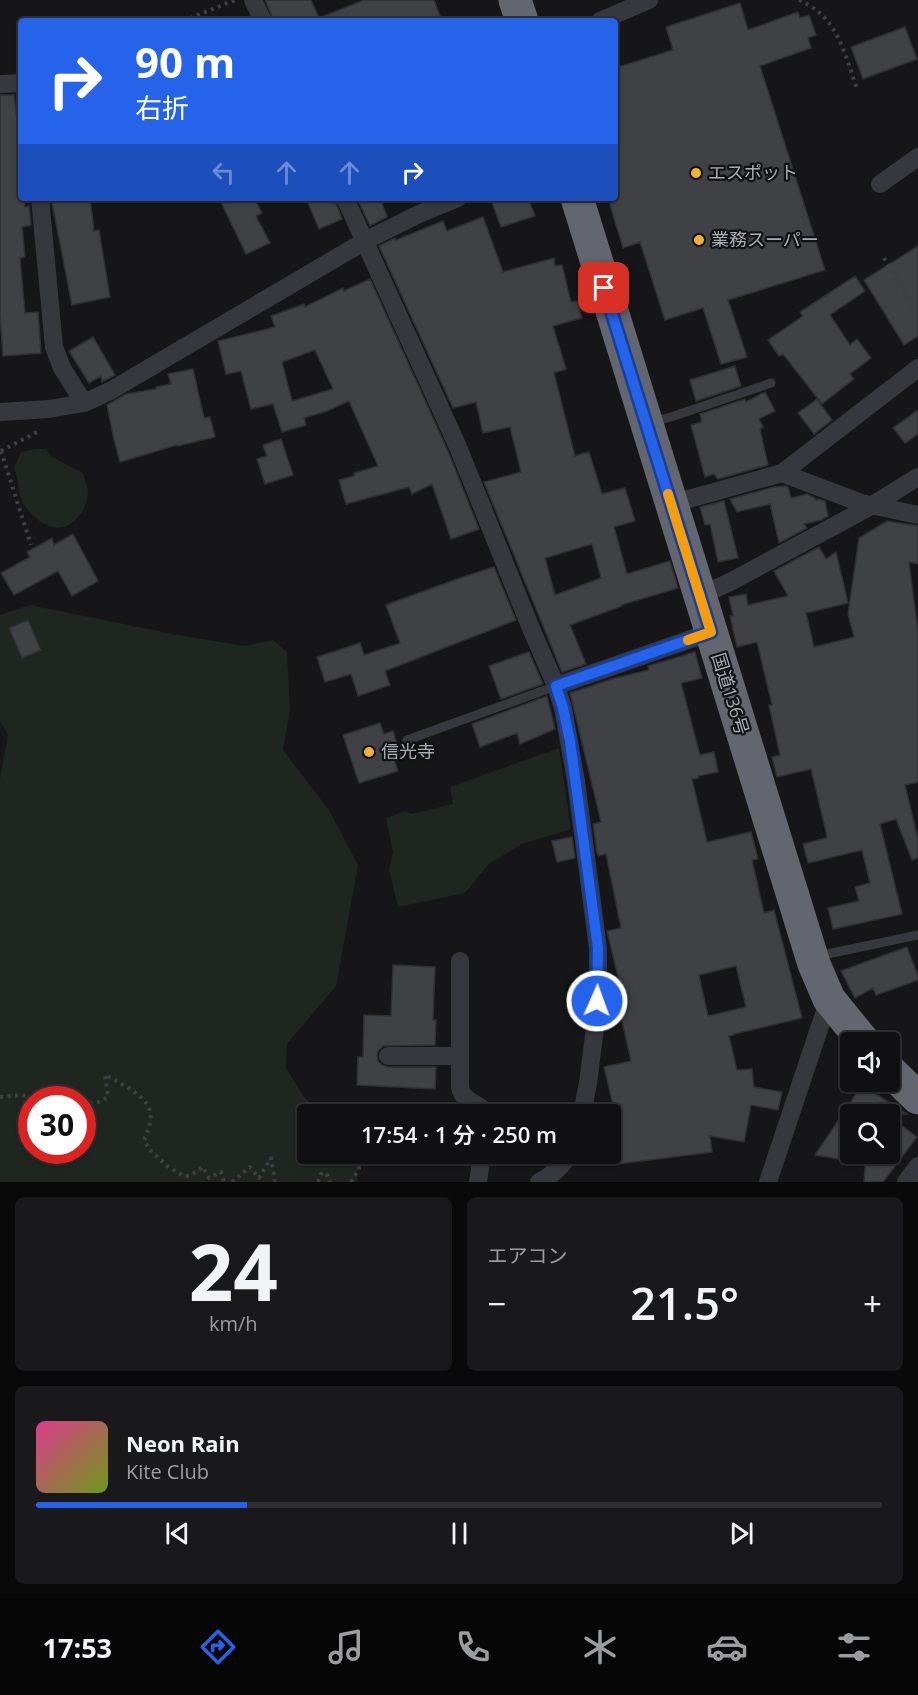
<!DOCTYPE html>
<html lang="ja">
<head>
<meta charset="utf-8">
<style>
  body { margin:0; font-family:"Open Sans","Noto Sans JP",sans-serif; background:#19191b; color:#f1f3f6; height:100vh; display:flex; flex-direction:column; font-size:22px; white-space:nowrap }
  * { box-sizing:border-box; margin:0 }
  p { font-size:20px; color:#9c9d9f }
  .icon { flex:none; width:33px; height:33px; fill:none; stroke:currentColor; stroke-width:2; stroke-linecap:round; stroke-linejoin:round }
  .map { position:relative; height:1182px; overflow:hidden }
  .side { display:flex; flex-direction:column; gap:15px; padding:15px; background:#09090a; flex:1 }
  .side>* { flex:none }
  .top-card { position:absolute; left:18px; top:18px; width:600px; height:183px; border-radius:6px; box-shadow:0 2px 4px #0004,0 0 0 2px #303032; background:#2563eb; color:#fff; overflow:hidden }
  .fabs { position:absolute; left:840px; top:1032px; display:grid; gap:12px }
  .fabs a { display:grid; place-items:center; width:60px; height:60px; border-radius:6px; background:#101012; box-shadow:0 2px 4px #0004,0 0 0 2px #303032; font-size:30px }
  .speed { position:absolute; left:18px; top:1086px; display:flex; gap:12px; font-size:30px; font-weight:700; text-align:center }
  .speed>* { display:grid; place-content:center; width:78px; height:78px; border-radius:50%; background:#101012; box-shadow:0 2px 4px #0004,0 0 0 2px #303032; line-height:1 }
  .speed .limit { border:9px solid #d22; background:#fff; color:#111 }
  .pin { position:absolute; display:grid; place-items:center; width:51px; height:51px; color:#fff; margin:-26px; border-radius:12px; box-shadow:0 3px 9px #0006 }
  .me { position:absolute; width:66px; margin:-33px; rotate:2deg; stroke-linejoin:round; filter:drop-shadow(0 0 4px #0008) }
  .turn { display:flex; align-items:center; gap:21px; height:126px; padding:0 18px; font-size:27px }
  .turn .icon { width:78px; height:78px; stroke-width:2.5 }
  .turn b { display:block; font-size:42px; line-height:51px }
  .lanes { display:flex; align-items:center; height:57px; padding:0 18px; background:#0003; justify-content:center; gap:30px; direction:ltr }
  .lanes .off { opacity:.35 }
  .big { font-size:45px; font-weight:600; line-height:1.1 }
  .side .tile { flex:1; display:flex; flex-direction:column; justify-content:center; gap:9px; min-width:0; padding:0 21px; border-radius:9px; background:#19191b }
  .side .dial { align-items:center; gap:0 }
  .dial b { font-size:78px; line-height:1 }
  .song { display:flex; align-items:center; gap:18px }
  .cover { width:72px; height:72px; border-radius:9px; background:linear-gradient(135deg,hsl(330 70% 55%),hsl(80 70% 35%)) }
  .played { height:6px; border-radius:3px; background:linear-gradient(90deg,#2563eb 25%,#303032 25%) }
  .keys { display:flex; justify-content:space-around; direction:ltr }
  .heat { display:flex; justify-content:space-between; align-items:center; font-size:33px; direction:ltr }
  .side .tiles { flex:1; display:grid; gap:15px; grid-template-columns:1fr 1fr }
  .tile:last-child { grid-column:span 2 }
  .trip { position:absolute; left:297px; top:1104px; width:324px; height:60px; border-radius:6px; background:#101012; box-shadow:0 2px 4px #0004,0 0 0 2px #303032; font-weight:600; line-height:60px; text-align:center }
  .tabs { display:flex; height:96px; justify-content:space-around; align-items:center; background:#060607; color:#9c9d9f }
  .tabs .icon { width:42px; height:42px }
  .tabs .active { color:#2563eb }
  .tabs b { font-size:27px; color:#f1f3f6 }
  .map>svg:first-child { display:block }
</style>
</head>
<body>
<div class="map">
<svg width="918" height="1182" viewBox="0 0 918 1182">
  <rect width="100%" height="100%" fill="#161618"/>
  <!-- green -->
  <path fill="#1e261f" fill-rule="evenodd" d="M 35,449 L 46,449 L 52,457 L 83,473 C 84,479 88,486 88,492 C 88,508 74,528 57,528 C 48,528 35,519 29,511 C 26,508 21,500 20,495 C 17,485 19,480 14,468 L 21,452 Z
    M 30,605 L 178,635 L 244,646 L 273,640 L 287,652 L 290,710 L 283,750 L 329,810 L 358,865 L 336,986 L 287,1044 L 286,1068 L 304,1097 L 322,1114 L 308,1114 L 308,1154 L 358,1154 L 357,1182 L 0,1182 L 0,779 L 8,735 L 0,721 L 0,615 ZM 32,1100 L 82,1100 L 82,1150 L 32,1150 Z
    M 559,748 L 571,829 L 522,844 L 489,864 L 465,893 L 398,907 L 389,870 L 393,852 L 386,818 L 406,811 L 411,814 L 453,804 L 450,787 Z"/>
  <!-- building -->
  <path fill="#404145" stroke="#303034" stroke-width="1.5" fill-rule="evenodd" d="M 265,0 L 311,0 L 319,18 L 364,0 L 434,0 L 442,21 L 274,21 Z
    M 740,3 L 748,30 L 798,12 L 800,18 L 809,15 L 816,35 L 808,38 L 811,48 L 760,66 L 825,270 L 728,300 L 747,357 L 721,364 L 703,308 L 665,320 L 640,242 L 623,248 L 608,198 L 615,198 L 615,68 L 673,50 L 666,27 Z
    M 905,27 L 917,59 L 863,79 L 851,47 Z
    M 0,95 L 14,95 L 21,152 L 21,198 L 24,198 L 25,207 L 29,206 L 31,225 L 22,227 L 25,257 L 20,258 L 25,313 L 38,312 L 41,353 L 3,356 L 0,315 Z
    M 90,198 L 94,231 L 99,230 L 110,297 L 72,305 L 52,203 Z
    M 219,198 L 254,198 L 262,213 L 256,216 L 270,243 L 246,254 Z
    M 306,198 L 334,198 L 342,219 L 319,229 Z
    M 357,198 L 392,198 L 382,203 L 387,217 L 370,226 Z
    M 504,198 L 528,198 L 535,216 L 501,227 L 492,202 Z
    M 483,217 L 503,272 L 554,258 L 555,266 L 562,265 L 571,302 L 577,301 L 582,318 L 553,326 L 566,369 L 554,373 L 575,456 L 589,452 L 602,494 L 625,488 L 635,521 L 614,527 L 627,574 L 670,561 L 678,588 L 621,605 L 622,606 L 570,625 L 586,664 L 562,672 L 484,482 L 521,472 L 510,427 L 483,433 L 476,402 L 453,408 L 379,246 L 395,238 L 396,240 L 443,221 L 447,231 ZM 592,544 L 601,578 L 555,595 L 545,558 Z
    M 918,246 L 918,336 L 904,345 L 864,280 Z
    M 855,276 L 865,291 L 830,315 L 850,345 L 857,339 L 871,358 L 850,374 L 854,379 L 822,404 L 783,354 L 779,356 L 768,340 L 803,316 L 800,312 Z
    M 370,279 L 448,451 L 479,529 L 451,539 L 432,484 L 412,494 L 409,487 L 346,504 L 339,480 L 354,476 L 354,473 L 378,466 L 349,401 L 327,411 L 304,418 L 306,425 L 282,432 L 273,404 L 251,409 L 241,371 L 226,374 L 218,341 L 275,327 L 271,316 L 304,304 L 305,307 L 343,288 L 344,291 ZM 315,350 L 333,389 L 292,401 L 282,362 Z
    M 93,337 L 115,375 L 102,382 L 101,376 L 89,383 L 69,351 Z
    M 735,366 L 741,386 L 696,401 L 690,380 Z
    M 193,369 L 204,418 L 210,417 L 215,437 L 178,446 L 177,445 L 120,462 L 114,440 L 107,405 L 126,394 L 156,389 L 156,387 L 171,384 L 168,374 Z
    M 765,392 L 775,411 L 759,419 L 763,427 L 760,429 L 768,465 L 718,479 L 714,474 L 705,477 L 691,425 L 702,422 L 700,414 L 745,399 L 746,402 Z
    M 817,399 L 832,420 L 814,434 L 798,413 Z
    M 918,410 L 918,434 L 905,443 L 893,428 Z
    M 281,439 L 293,475 L 265,484 L 257,459 L 267,456 L 263,445 Z
    M 784,486 L 788,487 L 791,498 L 807,494 L 815,498 L 816,500 L 819,499 L 825,501 L 828,516 L 821,520 L 804,524 L 807,528 L 779,543 L 770,504 L 737,512 L 730,499 L 774,487 Z
    M 724,501 L 738,558 L 718,562 L 710,524 L 705,525 L 700,507 Z
    M 887,521 L 918,526 L 918,564 L 909,562 L 918,632 L 918,782 L 905,785 L 918,839 L 918,858 L 912,860 L 896,819 L 880,824 L 902,914 L 833,929 L 828,908 L 859,901 L 855,887 L 870,883 L 862,850 L 808,863 L 803,844 L 826,838 L 827,836 L 811,769 L 777,777 L 772,757 L 780,755 L 769,705 L 772,705 L 757,642 L 737,647 L 730,616 L 733,616 L 729,597 L 746,594 L 748,605 L 788,596 L 774,571 L 819,547 L 826,559 L 836,552 L 848,603 L 806,613 L 814,647 L 854,637 L 848,614 L 859,538 Z
    M 73,534 L 98,581 L 72,596 L 58,571 L 14,595 L 1,573 L 30,557 L 27,552 L 52,538 L 54,545 Z
    M 494,567 L 516,620 L 385,671 L 390,685 L 358,696 L 351,674 L 325,682 L 317,657 L 360,643 L 364,655 L 400,643 L 386,605 L 460,578 Z
    M 28,620 L 41,650 L 22,658 L 9,628 Z
    M 529,652 L 543,684 L 501,699 L 489,666 Z
    M 695,652 L 702,678 L 681,683 L 700,755 L 714,752 L 718,772 L 698,776 L 698,778 L 692,779 L 707,842 L 751,832 L 758,859 L 752,860 L 764,913 L 774,910 L 802,1018 L 734,1034 L 734,1035 L 729,1036 L 737,1070 L 752,1069 L 754,1087 L 782,1092 L 778,1110 L 751,1105 L 744,1142 L 710,1136 L 712,1152 L 610,1165 L 610,1131 L 619,1130 L 604,1067 L 631,1061 L 621,1017 L 614,1018 L 609,996 L 622,994 L 607,931 L 621,928 L 606,854 L 599,856 L 597,853 L 593,824 L 601,822 L 570,693 L 615,678 L 649,670 L 648,666 ZM 736,966 L 746,1007 L 708,1016 L 699,975 Z
    M 547,696 L 555,729 L 520,744 L 517,733 L 480,747 L 472,724 Z
    M 380,723 L 384,734 L 393,731 L 400,754 L 393,756 L 398,771 L 359,783 L 343,735 Z
    M 572,837 L 575,858 L 557,862 L 552,841 Z
    M 907,947 L 918,976 L 918,980 L 876,995 L 873,988 L 855,998 L 841,971 Z
    M 393,965 L 435,967 L 433,1020 L 436,1020 L 435,1045 L 383,1046 L 378,1051 L 377,1055 L 378,1061 L 382,1065 L 388,1067 L 436,1067 L 435,1089 L 357,1085 L 358,1057 L 363,1057 L 364,1015 L 391,1016 Z
    M 862,1085 L 907,1114 L 850,1114 L 850,1161 L 815,1155 Z
    M 890,1117 L 917,1137 L 883,1182 L 864,1182 L 866,1154 L 890,1154 Z"/>
  <g fill="none" stroke-linecap="round" stroke-linejoin="round">
    <!-- path -->
    <path stroke="#3d3f44" stroke-width="4" stroke-dasharray="3 4.5" stroke-linecap="butt" d="M 799,0 C 839,17 844,54 858,91
      M 183,21 L 235,0
      M 884,258 L 918,315
      M 1,451 L 31,545
      M 1,451 L 39,431
      M 0,1097 L 22,1095 L 38,1100
      M 82,1103 C 92,1104 102,1103 108,1096 L 105,1075 C 119,1082 146,1095 150,1111 C 152,1121 148,1132 144,1140 L 149,1149 L 167,1166 L 184,1176 L 189,1176 L 203,1167 L 209,1178 L 221,1172 L 224,1182
      M 423,1154 L 426,1155 L 427,1154
      M 232,1182 L 250,1167 L 259,1178 L 271,1158 L 275,1182
      M 318,1182 L 321,1174 L 324,1172 L 328,1176 L 330,1182
      M 351,1182 L 359,1169 L 355,1154"/>
    <!-- lane -->
    <path stroke="#37383d" stroke-width="9" d="M 651,422 L 671,417 L 771,383
      M 407,740 L 556,686
      M 818,956 L 918,935"/>
    <!-- street -->
    <path stroke="#37383d" stroke-width="18" d="M 253,0 L 263,21
      M 600,21 L 649,0
      M 0,84 L 21,83
      M 880,184 L 918,157
      M 40,198 L 54,347 L 62,368 L 84,403
      M 345,198 L 458,447 L 530,626 L 556,686 L 563,708 L 576,781 L 598,948 L 598,983 L 596,1020 L 588,1083 L 582,1114
      M 0,412 L 49,409 L 84,403 L 110,391 L 365,241 L 419,214 L 458,198
      M 782,473 L 918,368
      M 671,504 L 782,473 L 861,503 L 918,515
      M 699,593 L 715,589 L 732,581 L 871,506 L 918,477
      M 556,686 L 711,632
      M 460,961 L 460,1087 C 463,1104 479,1101 486,1114
      M 388,1056 L 460,1056
      M 478,1182 L 482,1154
      M 539,1182 C 553,1175 561,1167 570,1154
      M 768,1182 L 829,999
      M 906,1182 L 918,1166"/>
    <!-- highway -->
    <path stroke="#63666e" stroke-width="33" d="M 515,0 L 522,21
      M 577,198 L 814,964 L 829,999 L 864,1042
      M 890,1071 L 918,1098"/>
  </g>
  <g fill="none" stroke-linecap="round" stroke-linejoin="round">
    <defs>
      <path id="route" d="M 597,1001 L 598,948 L 570,741 L 563,708 L 556,686 L 711,632 L 604,288"/>
    </defs>
    <!-- route casing -->
    <use href="#route" stroke="#184099" stroke-width="15"/>
    <!-- route -->
    <use href="#route" stroke="#2563eb" stroke-width="10"/>
    <!-- slow -->
    <path stroke="#f59e0b" stroke-width="10" d="M 668,494 L 711,632 L 688,640"/>
  </g>
  <!-- markers -->
  <g fill="#f2b134" stroke="#111113" stroke-width="2">
    <circle cx="696" cy="173" r="6"/>
    <circle cx="699" cy="240" r="6"/>
    <circle cx="369" cy="752" r="6"/>
  </g>
  <g text-anchor="middle" stroke-width="4.5" stroke-linejoin="round" paint-order="stroke">
    <!-- poi labels -->
    <g font-size="18" fill="#a8adb8" stroke="#111113" text-anchor="start">
      <text x="708" y="179">エスポット</text>
      <text x="711" y="246">業務スーパー</text>
      <text x="381" y="758">信光寺</text>
    </g>
    <!-- street labels -->
    <g font-size="18" fill="#a8adb8" stroke="#111113">
      <text transform="translate(730 694) rotate(73)" y="6">国道136号</text>
    </g>
  </g>
</svg>
<div class="fabs">
<a><svg class="icon" aria-label="sound" viewBox="0 0 24 24"><path d="M4 9h4l5-4v14l-5-4H4zM17 9q2 3 0 6"/></svg></a>
<a><svg class="icon" aria-label="search" viewBox="0 0 24 24"><circle cx="10" cy="10" r="6"/><path d="M15 15l6 6"/></svg></a>
</div>
<div class="speed"><div class="limit">30</div></div>
<div class="pin" style="left:604px;top:288px;background:#d93025"><svg class="icon" aria-label="arrive" viewBox="0 0 24 24"><path d="M6 21V4h12l-3 4 3 4H6"/></svg></div>
<svg class="me" style="left:597px;top:1001px" viewBox="-20 -20 40 40"><circle r="17" fill="#2563eb" stroke="#fff" stroke-width="3"/><path d="M0-11L8 9 0 5-8 9z" fill="#fff"/></svg>
<div class="trip">17:54 · 1 分 · 250 m</div>
<div class="top-card">
<div class="turn"><svg class="icon" aria-label="right" viewBox="0 0 24 24"><path d="M7 20v-9h11M14 6l5 5-5 5"/></svg><div><b>90 m</b>右折</div></div>
<div class="lanes"><svg class="icon off" aria-label="left" viewBox="0 0 24 24"><path d="M17 20v-9H6M10 6l-5 5 5 5"/></svg><svg class="icon off" aria-label="ahead" viewBox="0 0 24 24"><path d="M12 20V5M6 11l6-6 6 6"/></svg><svg class="icon off" aria-label="ahead" viewBox="0 0 24 24"><path d="M12 20V5M6 11l6-6 6 6"/></svg><svg class="icon" aria-label="right" viewBox="0 0 24 24"><path d="M7 20v-9h11M14 6l5 5-5 5"/></svg></div>
</div>
</div>
<section class="side">
<div class="tiles">
<div class="tile dial"><b>24</b><p>km/h</p></div>
<div class="tile"><p>エアコン</p>
<div class="heat"><a>−</a><b class="big">21.5°</b><a>+</a></div>
</div>
<div class="tile">
<div class="song"><i class="cover"></i><div><b>Neon Rain</b><p>Kite Club</p></div></div>
<div class="played"></div>
<div class="keys"><svg class="icon" aria-label="previous" viewBox="0 0 24 24"><path d="M18 5L8 12l10 7zM5 5v14"/></svg><svg class="icon" aria-label="pause" viewBox="0 0 24 24"><path d="M8 5v14M16 5v14"/></svg><svg class="icon" aria-label="next" viewBox="0 0 24 24"><path d="M6 5l10 7-10 7zM19 5v14"/></svg></div>
</div>
</div>
</section>
<nav class="tabs">
<b>17:53</b>
<svg class="icon active" aria-label="directions" viewBox="0 0 24 24"><path d="M12 3l9 9-9 9-9-9zM9 14v-3h6M13 9l2 2-2 2"/></svg>
<svg class="icon" aria-label="music" viewBox="0 0 24 24"><path d="M9 18V5l10-2v13"/><circle cx="6" cy="18" r="3"/><circle cx="16" cy="16" r="3"/></svg>
<svg class="icon" aria-label="phone" viewBox="0 0 24 24"><path d="M5 4h4l2 5-3 2q2 4 5 5l2-3 5 2v4C11 20 4 13 5 4z"/></svg>
<svg class="icon" aria-label="climate" viewBox="0 0 24 24"><path d="M12 3v18M4 7l16 10M4 17L20 7"/></svg>
<svg class="icon" aria-label="car" viewBox="0 0 24 24"><path d="M5 17H2v-5l4-1 3-4h7l3 4 3 1v5h-3M9 17h6M6 11h13"/><circle cx="7" cy="17" r="2"/><circle cx="17" cy="17" r="2"/></svg>
<svg class="icon" aria-label="filters" viewBox="0 0 24 24"><path d="M4 7h16M4 17h16"/><circle cx="9" cy="7" r="2"/><circle cx="15" cy="17" r="2"/></svg>
</nav>
</body>
</html>
